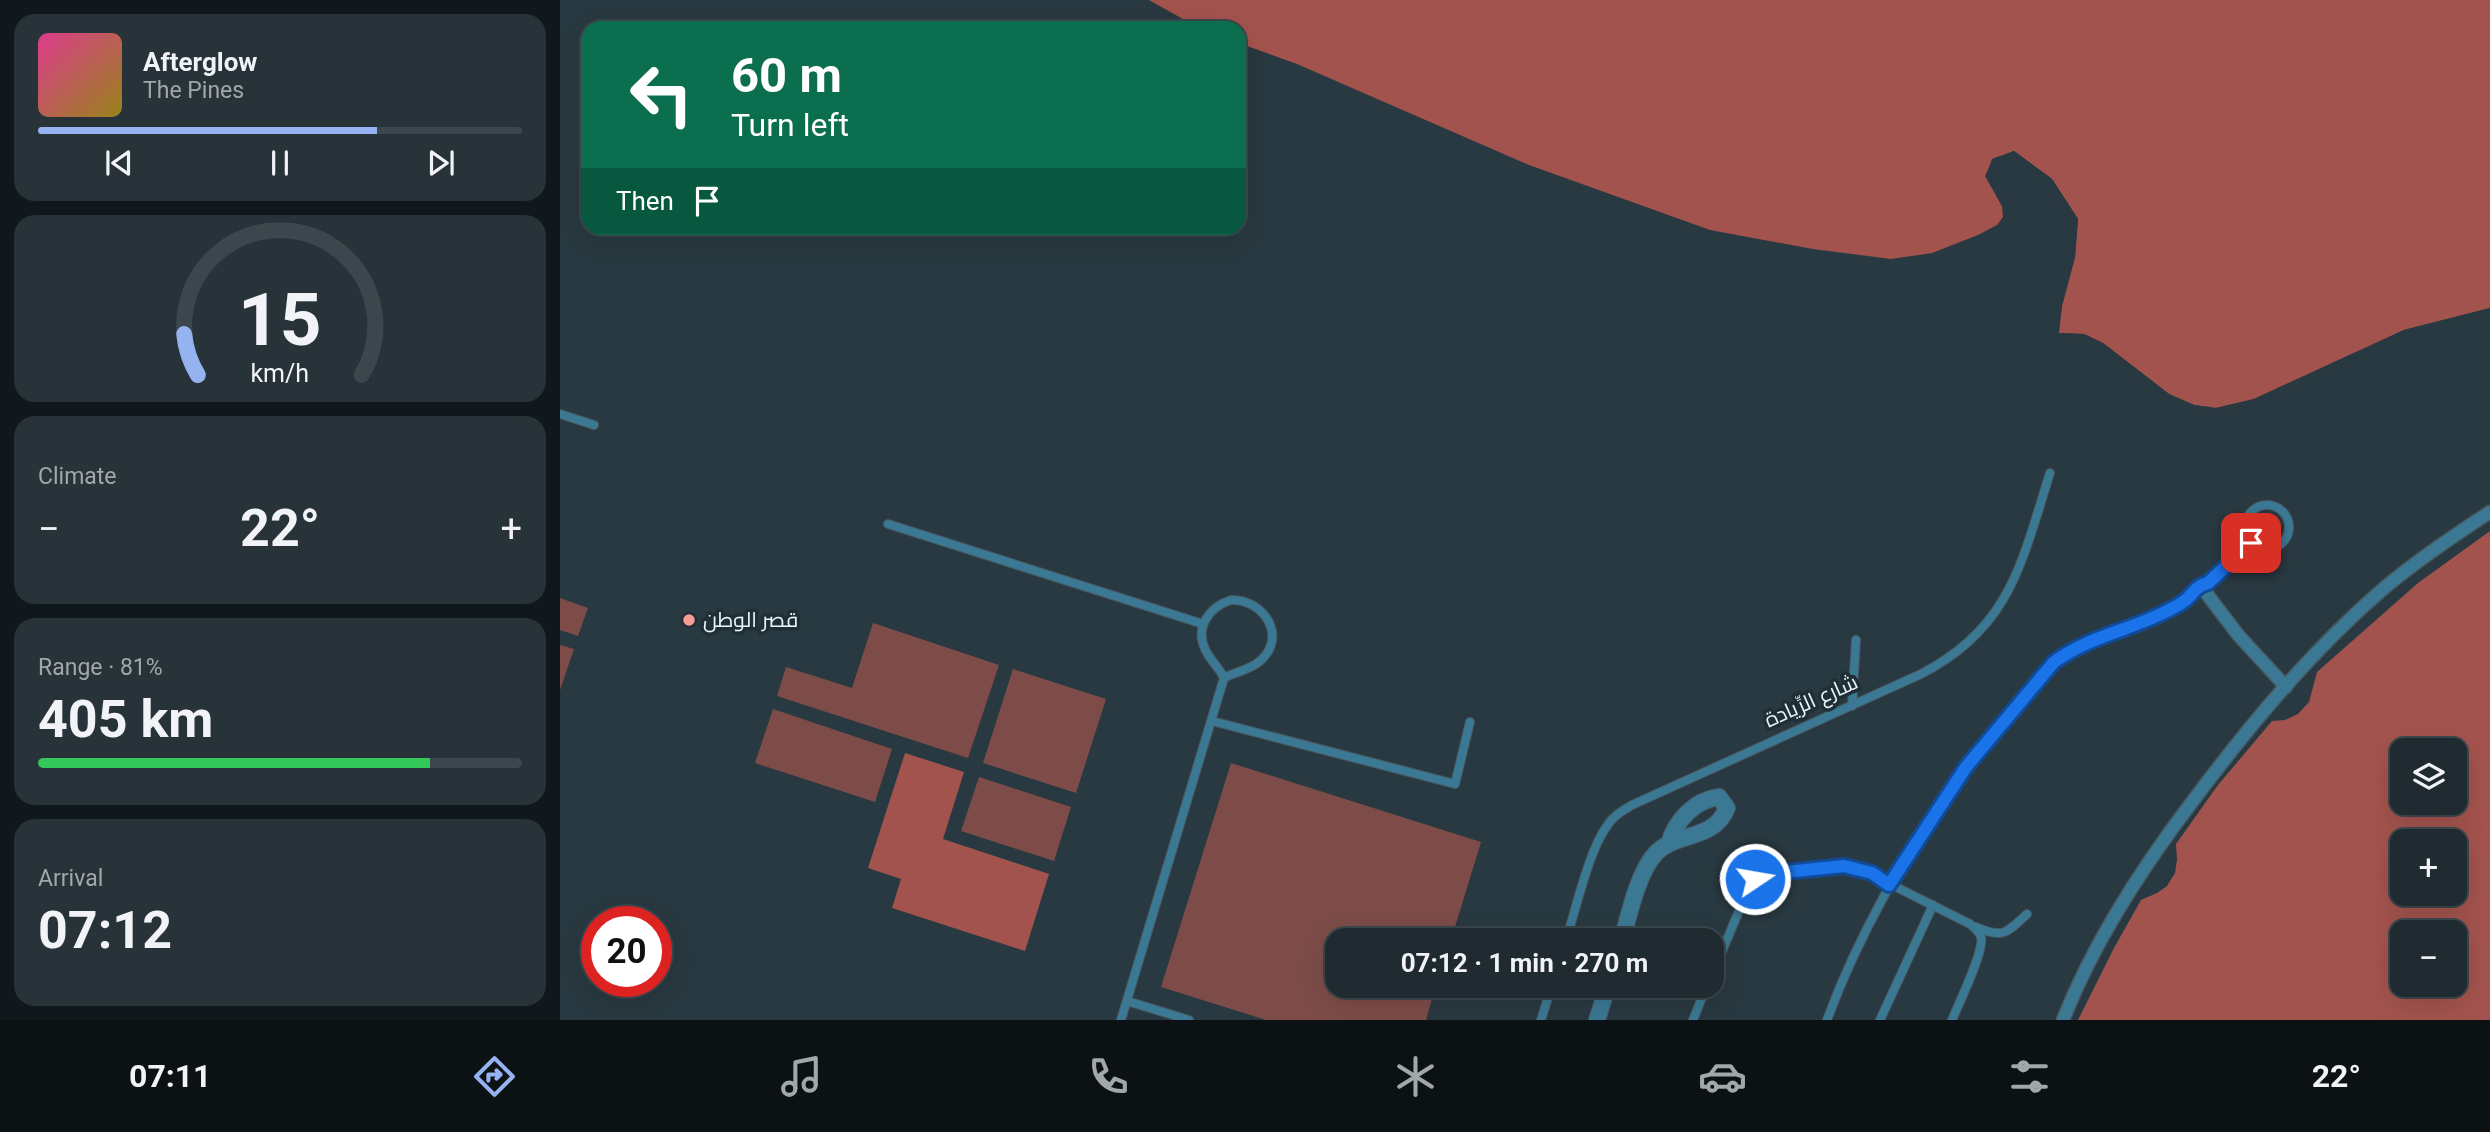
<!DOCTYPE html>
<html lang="en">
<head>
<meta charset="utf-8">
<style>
  body { margin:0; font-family:Roboto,Cairo,sans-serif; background:#273339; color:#f1f3f6; height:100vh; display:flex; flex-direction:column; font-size:26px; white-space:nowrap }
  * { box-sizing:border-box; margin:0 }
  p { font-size:23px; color:#a1a7ab }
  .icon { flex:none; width:38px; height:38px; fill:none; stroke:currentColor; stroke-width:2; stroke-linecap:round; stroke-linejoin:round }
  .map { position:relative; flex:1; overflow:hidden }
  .drawer { display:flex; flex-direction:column; gap:14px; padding:14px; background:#11181b; width:560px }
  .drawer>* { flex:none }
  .hud { position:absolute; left:21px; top:21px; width:665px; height:214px; border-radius:21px; box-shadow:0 7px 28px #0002,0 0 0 2px #3c474d; background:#0b6e4f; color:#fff; overflow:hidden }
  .tools { position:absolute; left:1830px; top:738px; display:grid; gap:14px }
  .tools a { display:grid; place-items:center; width:77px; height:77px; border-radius:14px; background:#1f2b31; box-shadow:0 7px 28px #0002,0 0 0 2px #3c474d; font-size:35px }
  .speed { position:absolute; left:21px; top:906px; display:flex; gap:14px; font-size:35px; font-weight:700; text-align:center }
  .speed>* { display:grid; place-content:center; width:91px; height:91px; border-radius:50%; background:#1f2b31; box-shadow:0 7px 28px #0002,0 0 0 2px #3c474d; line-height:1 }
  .speed .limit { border:10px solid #d22; background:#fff; color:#111 }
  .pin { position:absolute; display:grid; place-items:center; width:60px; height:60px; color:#fff; margin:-30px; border-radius:14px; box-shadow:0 4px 10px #0006 }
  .me { position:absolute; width:77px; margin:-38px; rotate:78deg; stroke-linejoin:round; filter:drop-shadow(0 0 5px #0008) }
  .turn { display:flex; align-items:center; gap:24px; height:147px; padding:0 35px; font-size:32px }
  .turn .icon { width:91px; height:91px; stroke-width:2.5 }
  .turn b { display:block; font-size:49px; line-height:60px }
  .then { display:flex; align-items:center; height:66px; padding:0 35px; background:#0003; gap:14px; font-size:26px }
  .big { font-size:52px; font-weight:700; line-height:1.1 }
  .drawer .card { flex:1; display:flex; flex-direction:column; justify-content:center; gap:10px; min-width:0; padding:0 24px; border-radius:21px; background:#273339 }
  .drawer .dial { align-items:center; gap:0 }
  .dial svg { height:182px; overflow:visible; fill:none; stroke:#3c474d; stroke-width:7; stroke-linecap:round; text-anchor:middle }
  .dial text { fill:#f1f3f6; stroke:none }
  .song { display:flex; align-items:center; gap:21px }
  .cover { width:84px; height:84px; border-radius:10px; background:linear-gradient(135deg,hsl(330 70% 55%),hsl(50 70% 35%)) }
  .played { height:7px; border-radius:4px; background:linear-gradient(90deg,#95b2f1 70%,#3c474d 70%) }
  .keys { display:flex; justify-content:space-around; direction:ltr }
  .heat { display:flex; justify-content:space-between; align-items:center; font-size:38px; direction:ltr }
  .charge { height:10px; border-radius:5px; background:linear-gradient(90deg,#34c759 81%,#3c474d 0) }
  .trip { position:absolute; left:765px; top:928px; width:399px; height:70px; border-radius:21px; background:#1f2b31; box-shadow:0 7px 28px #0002,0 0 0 2px #3c474d; font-weight:700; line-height:70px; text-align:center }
  .tabs { display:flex; height:112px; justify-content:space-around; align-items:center; background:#0c1114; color:#a1a7ab }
  .tabs .icon { width:49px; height:49px }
  .tabs .on { color:#95b2f1 }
  .tabs b { font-size:32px; color:#f1f3f6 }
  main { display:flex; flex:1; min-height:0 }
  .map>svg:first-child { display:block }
</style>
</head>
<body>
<main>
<section class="drawer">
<div class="card">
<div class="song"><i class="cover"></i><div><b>Afterglow</b><p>The Pines</p></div></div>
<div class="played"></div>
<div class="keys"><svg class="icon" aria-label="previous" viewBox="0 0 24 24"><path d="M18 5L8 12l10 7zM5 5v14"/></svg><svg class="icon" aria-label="pause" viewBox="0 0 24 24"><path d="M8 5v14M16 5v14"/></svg><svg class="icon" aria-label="next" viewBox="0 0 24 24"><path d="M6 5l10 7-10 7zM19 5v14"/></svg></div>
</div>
<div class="card dial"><svg viewBox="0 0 100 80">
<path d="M14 69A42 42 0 1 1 86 69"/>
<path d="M14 69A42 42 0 0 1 8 51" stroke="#95b2f1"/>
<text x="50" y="56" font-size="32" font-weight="700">15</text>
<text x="50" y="72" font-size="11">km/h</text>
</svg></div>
<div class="card"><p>Climate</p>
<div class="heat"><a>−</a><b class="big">22°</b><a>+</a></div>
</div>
<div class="card"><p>Range · 81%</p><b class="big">405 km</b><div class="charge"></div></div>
<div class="card"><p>Arrival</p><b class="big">07:12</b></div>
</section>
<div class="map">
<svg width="1930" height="1020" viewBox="0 0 1930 1020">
  <rect width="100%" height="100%" fill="#293941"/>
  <!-- green -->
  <path fill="#7d4c48" d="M 0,598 L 28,608 L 18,636 L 0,630 Z
    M 313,623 L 439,665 L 408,758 L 217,696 L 226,667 L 292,688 Z
    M 0,645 L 14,649 L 0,690 Z
    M 453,669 L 546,699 L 516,793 L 423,763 Z
    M 213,709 L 332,749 L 315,802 L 195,763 Z
    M 671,763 L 921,842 L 891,940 L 777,940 L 777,985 L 876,985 L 866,1020 L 706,1020 L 601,987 Z
    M 419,777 L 511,807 L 494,861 L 401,831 Z"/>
  <!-- water -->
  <path fill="#a3534d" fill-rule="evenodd" d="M 589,0 L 1930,0 L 1930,308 L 1844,330 L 1694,399 L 1656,408 L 1634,405 L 1609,394 L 1543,343 L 1524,334 L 1498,333 L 1502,306 L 1515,257 L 1518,219 L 1492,179 L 1454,151 L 1432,159 L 1426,176 L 1442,206 L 1443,217 L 1437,225 L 1418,235 L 1372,253 L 1331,259 L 1253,249 L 1150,230 L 969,165 L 737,64 L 679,43 L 679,28 L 639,28 Z
    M 1930,531 L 1930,1020 L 1518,1020 L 1554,948 L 1581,900 L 1597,893 L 1607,886 L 1615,873 L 1617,860 L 1616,844 L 1658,785 L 1712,721 L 1725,720 L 1738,714 L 1749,702 L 1757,672 L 1858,583 ZM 1843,751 L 1895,751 L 1895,803 L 1843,803 ZM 1843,842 L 1895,842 L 1895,894 L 1843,894 ZM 1843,933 L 1895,933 L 1895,985 L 1843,985 Z
    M 345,753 L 404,772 L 383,839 L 489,874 L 465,951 L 332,908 L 341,879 L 308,868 Z"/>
  <!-- pier -->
  <path fill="#293941" d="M 1454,151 L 1492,179 L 1518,219 L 1515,257 L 1502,306 L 1499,333 L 1524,334 L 1543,343 L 1609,394 L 1634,405 L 1656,408 L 1694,399 L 1844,330 L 1930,308 L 1930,311 L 1846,333 L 1695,403 L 1656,412 L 1633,408 L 1607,397 L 1542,346 L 1523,337 L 1496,335 L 1499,305 L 1511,257 L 1514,220 L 1489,181 L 1453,155 L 1435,161 L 1429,175 L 1446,207 L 1442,206 L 1425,176 L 1433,159 Z"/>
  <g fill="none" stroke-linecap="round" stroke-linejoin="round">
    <defs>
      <path id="service" d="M 0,414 L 34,425
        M1685 527a22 22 0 1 1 44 0a22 22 0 1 1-44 0Z
        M 328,524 L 643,624
        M 671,600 C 704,599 728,637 700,661 C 690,670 675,672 664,678 C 659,667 649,659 645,649 C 635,627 649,607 671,600 Z
        M 1292,706 L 1296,640
        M 652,721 L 895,784 L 910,722
        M 1416,927 C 1443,939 1447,933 1467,914
        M 1006,940 C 1016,909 1029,850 1047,826 C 1053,816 1062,811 1072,805 L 1361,674 C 1451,628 1462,561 1490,473
        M 1152,975 L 1187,892 C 1190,887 1193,881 1197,878 C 1209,869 1283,866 1300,869 L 1410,924 C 1414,928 1419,931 1421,937 C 1425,950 1398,1005 1392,1020
        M 567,1001 L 629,1020
        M 561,1020 L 664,678
        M 981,1020 L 992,985
        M 1133,1020 L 1147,985
        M 1267,1020 C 1300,930 1349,847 1405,768 C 1432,731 1465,697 1494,662 C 1528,637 1567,631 1603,613 C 1611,609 1620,605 1627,599 C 1634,592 1638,585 1648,583 L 1691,543
        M 1320,1020 L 1373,905"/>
      <path id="pedestrian" d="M 1640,585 L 1679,636 L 1726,687
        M 1503,1020 C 1534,941 1581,869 1632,802 C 1689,726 1751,651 1823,589 C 1856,561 1893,536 1930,512"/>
      <path id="minor" d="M 1062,940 C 1069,915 1078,872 1096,853 C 1116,832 1154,841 1167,808 L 1159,797 C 1135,800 1116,820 1109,843
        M 1037,1020 L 1048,985"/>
    </defs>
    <!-- service casing -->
    <use href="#service" stroke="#48575f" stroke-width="10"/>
    <!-- pedestrian casing -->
    <use href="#pedestrian" stroke="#48575f" stroke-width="15"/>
    <!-- minor casing -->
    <use href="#minor" stroke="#48575f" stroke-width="18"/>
    <!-- service -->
    <use href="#service" stroke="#3b7893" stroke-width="8"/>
    <!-- pedestrian -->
    <use href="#pedestrian" stroke="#3b7893" stroke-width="12"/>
    <!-- minor -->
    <use href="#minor" stroke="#3b7893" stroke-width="16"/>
  </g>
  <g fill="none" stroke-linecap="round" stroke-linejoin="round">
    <defs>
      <path id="route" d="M 1195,879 L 1206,874 L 1284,866 L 1312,873 L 1329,885 L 1406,767 L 1494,662 C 1528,637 1567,631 1603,613 C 1611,609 1620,605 1627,599 C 1634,592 1638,585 1648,583 L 1691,543"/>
    </defs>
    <!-- route casing -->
    <use href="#route" stroke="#114b97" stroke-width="18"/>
    <!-- route -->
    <use href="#route" stroke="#1a73e8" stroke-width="12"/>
  </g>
  <!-- markers -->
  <circle fill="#f59c94" stroke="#1f2f36" stroke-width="2.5" cx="129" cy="620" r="7"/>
  <g text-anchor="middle" stroke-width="7" stroke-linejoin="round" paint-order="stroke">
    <!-- poi labels -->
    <g font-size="21" fill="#ebf5fa" stroke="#1f2f36" text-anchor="start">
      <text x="143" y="627">قصر الوطن</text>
    </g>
    <!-- street labels -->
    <g font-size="21" fill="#ebf5fa" stroke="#1f2f36">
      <text transform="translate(1251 701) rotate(-24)" y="7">شارع الرِّيادة</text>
    </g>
  </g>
</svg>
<div class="tools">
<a><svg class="icon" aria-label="layers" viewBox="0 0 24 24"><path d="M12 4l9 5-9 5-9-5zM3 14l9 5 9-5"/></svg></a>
<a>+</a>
<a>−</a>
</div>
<div class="speed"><div class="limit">20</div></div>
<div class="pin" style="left:1691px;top:543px;background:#d93025"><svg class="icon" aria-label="arrive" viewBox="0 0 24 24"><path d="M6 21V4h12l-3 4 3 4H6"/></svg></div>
<svg class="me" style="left:1195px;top:879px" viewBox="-20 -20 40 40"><circle r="17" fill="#1a73e8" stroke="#fff" stroke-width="3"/><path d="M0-11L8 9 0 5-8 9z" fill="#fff"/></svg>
<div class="trip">07:12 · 1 min · 270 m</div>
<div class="hud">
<div class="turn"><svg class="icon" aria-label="left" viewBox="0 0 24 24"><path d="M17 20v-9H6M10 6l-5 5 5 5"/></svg><div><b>60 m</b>Turn left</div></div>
<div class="then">Then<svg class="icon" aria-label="arrive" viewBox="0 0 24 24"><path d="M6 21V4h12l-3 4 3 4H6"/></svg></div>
</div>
</div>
</main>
<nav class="tabs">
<b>07:11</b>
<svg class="icon on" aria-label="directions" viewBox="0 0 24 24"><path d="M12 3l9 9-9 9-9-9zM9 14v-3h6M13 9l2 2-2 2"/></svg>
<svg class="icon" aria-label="music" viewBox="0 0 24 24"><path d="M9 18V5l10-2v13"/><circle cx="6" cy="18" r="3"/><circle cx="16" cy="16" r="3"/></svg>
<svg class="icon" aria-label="phone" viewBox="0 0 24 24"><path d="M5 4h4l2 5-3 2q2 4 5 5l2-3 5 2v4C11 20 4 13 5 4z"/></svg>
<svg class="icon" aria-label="climate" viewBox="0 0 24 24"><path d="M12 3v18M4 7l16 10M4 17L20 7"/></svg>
<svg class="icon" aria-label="car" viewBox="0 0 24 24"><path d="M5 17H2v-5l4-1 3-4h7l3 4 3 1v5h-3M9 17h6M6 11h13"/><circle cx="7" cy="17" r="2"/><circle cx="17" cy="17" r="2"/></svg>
<svg class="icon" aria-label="filters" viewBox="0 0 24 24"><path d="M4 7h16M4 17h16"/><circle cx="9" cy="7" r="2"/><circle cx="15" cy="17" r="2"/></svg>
<b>22°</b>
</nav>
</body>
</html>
